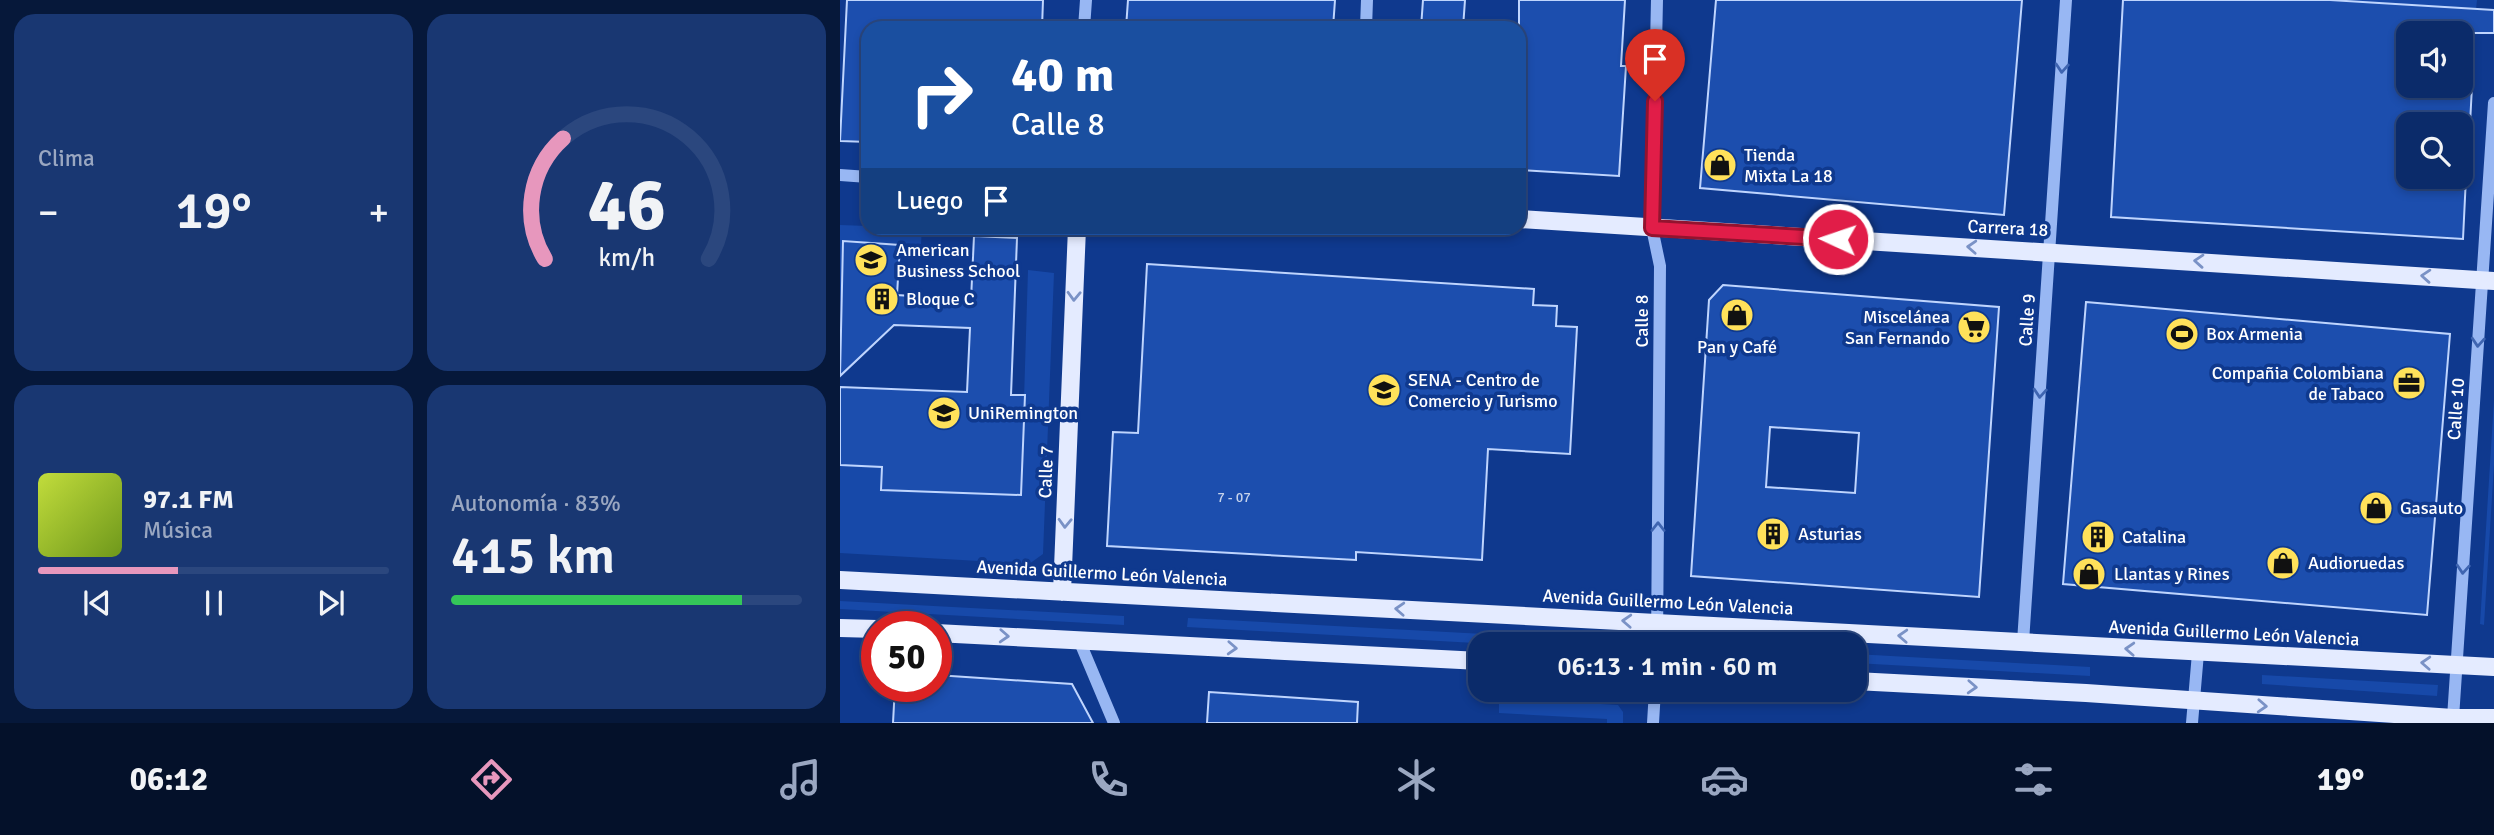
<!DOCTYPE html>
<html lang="es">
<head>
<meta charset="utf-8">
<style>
  body { margin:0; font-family:Signika,sans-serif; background:#193772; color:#f1f3f6; height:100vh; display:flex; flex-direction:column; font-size:26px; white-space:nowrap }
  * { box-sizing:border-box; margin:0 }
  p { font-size:23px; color:#9aa7c1 }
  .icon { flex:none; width:38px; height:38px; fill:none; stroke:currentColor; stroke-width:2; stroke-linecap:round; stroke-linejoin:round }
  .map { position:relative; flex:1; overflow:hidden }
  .sheet { display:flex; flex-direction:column; gap:14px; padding:14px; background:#06183a; width:840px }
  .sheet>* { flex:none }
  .top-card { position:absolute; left:21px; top:21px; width:665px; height:214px; border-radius:21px; box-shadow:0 4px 10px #0003,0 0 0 2px #2b477e; background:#1a4fa0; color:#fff; overflow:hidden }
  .fabs { position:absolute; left:1556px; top:21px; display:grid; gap:14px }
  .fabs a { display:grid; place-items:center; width:77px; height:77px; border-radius:14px; background:#0b2b6a; box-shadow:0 4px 10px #0003,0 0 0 2px #2b477e; font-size:35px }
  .speed { position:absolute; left:21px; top:611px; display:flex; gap:14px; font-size:35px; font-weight:700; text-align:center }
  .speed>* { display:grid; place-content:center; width:91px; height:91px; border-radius:50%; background:#0b2b6a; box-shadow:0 4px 10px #0003,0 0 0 2px #2b477e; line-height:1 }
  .speed .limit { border:10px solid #d22; background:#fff; color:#111 }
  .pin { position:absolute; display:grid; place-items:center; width:60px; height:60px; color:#fff; margin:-72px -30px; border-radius:50% 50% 50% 0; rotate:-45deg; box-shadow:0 0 7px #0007 }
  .pin .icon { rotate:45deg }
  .me { position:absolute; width:77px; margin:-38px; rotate:273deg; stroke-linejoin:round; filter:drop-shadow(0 0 5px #0008) }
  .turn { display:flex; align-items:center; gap:24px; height:147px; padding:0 35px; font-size:32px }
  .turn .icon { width:91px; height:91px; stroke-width:2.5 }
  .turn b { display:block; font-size:49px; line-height:60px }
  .then { display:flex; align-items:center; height:66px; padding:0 35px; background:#0003; gap:14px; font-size:26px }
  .big { font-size:52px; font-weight:600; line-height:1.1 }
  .sheet .card { flex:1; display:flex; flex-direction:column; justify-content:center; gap:10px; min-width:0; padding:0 24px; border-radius:21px; background:#193772 }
  .sheet .dial { align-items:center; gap:0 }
  .dial svg { height:182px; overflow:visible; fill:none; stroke:#2b477e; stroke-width:7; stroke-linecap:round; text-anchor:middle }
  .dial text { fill:#f1f3f6; stroke:none }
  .song { display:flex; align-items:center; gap:21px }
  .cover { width:84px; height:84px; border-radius:10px; background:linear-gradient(135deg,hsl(70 70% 55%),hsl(80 70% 35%)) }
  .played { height:7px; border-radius:4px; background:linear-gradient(90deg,#e797bd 40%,#2b477e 40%) }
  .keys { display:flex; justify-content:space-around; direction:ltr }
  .heat { display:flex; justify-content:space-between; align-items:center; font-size:38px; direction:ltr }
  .charge { height:10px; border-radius:5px; background:linear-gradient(90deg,#34c759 83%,#2b477e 0) }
  .sheet .tiles { flex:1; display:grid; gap:14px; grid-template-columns:repeat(2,1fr) }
  .trip { position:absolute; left:628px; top:632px; width:399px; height:70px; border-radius:21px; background:#0b2b6a; box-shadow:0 4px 10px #0003,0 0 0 2px #2b477e; font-weight:600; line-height:70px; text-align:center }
  .tab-bar { display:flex; height:112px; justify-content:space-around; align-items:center; background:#04112a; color:#9aa7c1 }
  .tab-bar .icon { width:49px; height:49px }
  .tab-bar .active { color:#e797bd }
  .tab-bar b { font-size:32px; color:#f1f3f6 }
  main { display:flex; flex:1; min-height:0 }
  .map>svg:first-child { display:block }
</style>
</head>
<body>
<main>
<section class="sheet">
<div class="tiles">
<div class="card"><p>Clima</p>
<div class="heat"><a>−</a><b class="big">19°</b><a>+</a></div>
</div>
<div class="card dial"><svg viewBox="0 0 100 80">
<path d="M14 69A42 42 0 1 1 86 69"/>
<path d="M14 69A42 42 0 0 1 22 16" stroke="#e797bd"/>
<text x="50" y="56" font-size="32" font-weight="700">46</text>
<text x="50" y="72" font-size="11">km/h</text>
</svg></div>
<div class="card">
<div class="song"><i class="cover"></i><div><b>97.1 FM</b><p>Música</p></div></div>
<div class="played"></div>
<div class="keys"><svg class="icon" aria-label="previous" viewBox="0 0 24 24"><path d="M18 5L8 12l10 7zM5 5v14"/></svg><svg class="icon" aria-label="pause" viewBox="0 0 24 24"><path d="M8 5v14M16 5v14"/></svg><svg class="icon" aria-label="next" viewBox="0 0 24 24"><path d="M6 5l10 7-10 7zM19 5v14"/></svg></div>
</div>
<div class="card"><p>Autonomía · 83%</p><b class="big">415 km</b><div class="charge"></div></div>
</div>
</section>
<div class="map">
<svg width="1654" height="723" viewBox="0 0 1654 723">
  <rect width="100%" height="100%" fill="#0f398e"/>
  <!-- green -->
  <path fill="#1749a9" d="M 1490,0 L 1637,0 L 1636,9 Z
    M 0,225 L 82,228 L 81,244 L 3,242 L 0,310 Z
    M 188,270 L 214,273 L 203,554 L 189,564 L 0,553 L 0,465 L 42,467 L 41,490 L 181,495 Z
    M 1654,400 L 1654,465 L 1644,625 L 1640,624 Z
    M 0,601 L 284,616 L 284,625 L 0,609 Z
    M 348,618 L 735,639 L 734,644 L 653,644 L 347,627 Z
    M 1015,654 L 1250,667 L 1250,676 L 1015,663 Z
    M 1422,675 L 1598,685 L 1597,696 L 1422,684 Z
    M 659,698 L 778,705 L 783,712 L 783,723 L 767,723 L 767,719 L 659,713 Z"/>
  <!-- building -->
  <path fill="#1c4eae" stroke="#bfd5fe" stroke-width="2" fill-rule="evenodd" d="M 7,0 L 203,0 L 202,28 L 28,28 L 28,142 L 0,141 Z
    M 288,0 L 495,0 L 493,28 L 286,28 Z
    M 583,0 L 625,0 L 623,28 L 581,28 Z
    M 679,0 L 785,0 L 781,66 L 786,66 L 779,176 L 679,170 Z
    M 876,0 L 1182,0 L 1164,215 L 860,188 Z
    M 1283,0 L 1490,0 L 1654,10 L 1654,33 L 1568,33 L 1568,86 L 1632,86 L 1630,124 L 1568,124 L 1568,177 L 1626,177 L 1623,239 L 1271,217 Z
    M 134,236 L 177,238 L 171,395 L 185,395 L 181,495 L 41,490 L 42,467 L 0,465 L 0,387 L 127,392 L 130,328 L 54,325 L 0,376 L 3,241 L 60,245 L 57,295 L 131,300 Z
    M 307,264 L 694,289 L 693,305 L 717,306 L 716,326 L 737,327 L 730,454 L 648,449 L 642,560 L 516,552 L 516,560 L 267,546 L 273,432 L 298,433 Z
    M 883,285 L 1159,307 L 1139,597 L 851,576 L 869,300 ZM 930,427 L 1019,433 L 1015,493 L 926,487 Z
    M 1246,302 L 1610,334 L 1587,615 L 1223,584 Z
    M 96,675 L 232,684 L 253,723 L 53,723 L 55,686 L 96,686 Z
    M 369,692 L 518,702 L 517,723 L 367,723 Z"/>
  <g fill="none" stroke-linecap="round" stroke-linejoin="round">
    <!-- minor -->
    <path stroke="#98b7f3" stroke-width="12" d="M 244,28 L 246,0
      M 526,28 L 527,0
      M 0,175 L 28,177
      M 239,640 L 274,723
      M 1183,642 L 1226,0
      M 817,644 L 820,266 L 812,228 L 817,0
      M 1613,718 L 1654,103
      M 813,723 L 815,690
      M 1352,723 L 1358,653"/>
    <!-- major -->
    <path stroke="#e4ebff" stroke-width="18" d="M 679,219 L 1654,281
      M 0,580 L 1654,667
      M 222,592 L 237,228
      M 0,628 L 37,629
      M 96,633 L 640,661
      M 1015,681 L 1246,693 L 1613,718 L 1654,718"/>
  </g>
  <!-- one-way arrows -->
  <defs><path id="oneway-chevron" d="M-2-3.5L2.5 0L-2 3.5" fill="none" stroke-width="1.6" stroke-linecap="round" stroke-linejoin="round" transform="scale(1.75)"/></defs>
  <g stroke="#3f65b1">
    <use href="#oneway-chevron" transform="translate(1222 68) rotate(94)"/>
    <use href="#oneway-chevron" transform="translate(1638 342) rotate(94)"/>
    <use href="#oneway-chevron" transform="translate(1200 393) rotate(94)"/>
    <use href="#oneway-chevron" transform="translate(818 527) rotate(-90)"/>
    <use href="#oneway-chevron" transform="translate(1623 569) rotate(94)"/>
  </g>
  <g stroke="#7a92c6">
    <use href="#oneway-chevron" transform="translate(1132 247) rotate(-177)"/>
    <use href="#oneway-chevron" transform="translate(1359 261) rotate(-176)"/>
    <use href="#oneway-chevron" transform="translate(1586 276) rotate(-176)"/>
    <use href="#oneway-chevron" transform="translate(234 296) rotate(92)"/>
    <use href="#oneway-chevron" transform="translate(225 523) rotate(92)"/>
    <use href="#oneway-chevron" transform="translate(560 609) rotate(-177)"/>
    <use href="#oneway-chevron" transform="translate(787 621) rotate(-177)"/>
    <use href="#oneway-chevron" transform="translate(164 636) rotate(3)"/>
    <use href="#oneway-chevron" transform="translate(1063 636) rotate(-177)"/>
    <use href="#oneway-chevron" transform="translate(392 648) rotate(3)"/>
    <use href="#oneway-chevron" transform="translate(1290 649) rotate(-177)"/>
    <use href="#oneway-chevron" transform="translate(1586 663) rotate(-177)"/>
    <use href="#oneway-chevron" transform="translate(1132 687) rotate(3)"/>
    <use href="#oneway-chevron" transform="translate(1422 706) rotate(3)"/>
  </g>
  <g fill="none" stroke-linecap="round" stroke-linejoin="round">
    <defs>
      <path id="route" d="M 815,101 L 812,228 L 998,239"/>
    </defs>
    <!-- route casing -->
    <use href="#route" stroke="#92132f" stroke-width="18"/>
    <!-- route -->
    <use href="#route" stroke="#e11d48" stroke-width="12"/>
  </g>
  <!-- icons -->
  <defs>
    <symbol id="shop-disc" viewBox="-11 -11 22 22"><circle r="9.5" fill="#ffe15a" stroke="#0f398e"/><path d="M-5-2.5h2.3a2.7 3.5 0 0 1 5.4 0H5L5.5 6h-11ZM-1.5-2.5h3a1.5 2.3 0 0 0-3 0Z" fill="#111"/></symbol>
    <symbol id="university-disc" viewBox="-11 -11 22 22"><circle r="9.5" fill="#ffe15a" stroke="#0f398e"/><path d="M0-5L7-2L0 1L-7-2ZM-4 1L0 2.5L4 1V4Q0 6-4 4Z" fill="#111"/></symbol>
    <symbol id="building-disc" viewBox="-11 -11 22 22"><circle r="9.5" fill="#ffe15a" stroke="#0f398e"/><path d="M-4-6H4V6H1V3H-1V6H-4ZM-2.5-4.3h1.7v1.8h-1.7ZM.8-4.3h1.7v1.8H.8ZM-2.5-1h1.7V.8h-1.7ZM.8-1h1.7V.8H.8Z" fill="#111"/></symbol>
    <symbol id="supermarket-disc" viewBox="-11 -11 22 22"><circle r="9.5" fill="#ffe15a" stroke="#0f398e"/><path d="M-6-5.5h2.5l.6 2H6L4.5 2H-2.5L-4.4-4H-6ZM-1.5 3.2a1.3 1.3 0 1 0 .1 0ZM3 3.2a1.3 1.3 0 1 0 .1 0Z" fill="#111"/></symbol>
    <symbol id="stadium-disc" viewBox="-11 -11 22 22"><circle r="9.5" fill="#ffe15a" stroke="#0f398e"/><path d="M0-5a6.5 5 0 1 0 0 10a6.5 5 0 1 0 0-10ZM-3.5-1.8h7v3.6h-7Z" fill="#111"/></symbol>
    <symbol id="office-disc" viewBox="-11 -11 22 22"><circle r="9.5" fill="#ffe15a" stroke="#0f398e"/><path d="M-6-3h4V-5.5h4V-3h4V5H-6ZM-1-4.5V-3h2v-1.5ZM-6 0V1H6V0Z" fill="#111"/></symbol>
  </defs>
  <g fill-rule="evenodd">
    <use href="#shop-disc" x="861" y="146" width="38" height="38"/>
    <use href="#university-disc" x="12" y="241" width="38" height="38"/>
    <use href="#building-disc" x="23" y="280" width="38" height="38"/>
    <use href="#shop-disc" x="878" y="296" width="38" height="38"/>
    <use href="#supermarket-disc" x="1115" y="308" width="38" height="38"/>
    <use href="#stadium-disc" x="1323" y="315" width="38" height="38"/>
    <use href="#office-disc" x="1550" y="364" width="38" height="38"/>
    <use href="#university-disc" x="525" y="371" width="38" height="38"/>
    <use href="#university-disc" x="85" y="394" width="38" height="38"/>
    <use href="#shop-disc" x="1517" y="489" width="38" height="38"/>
    <use href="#building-disc" x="914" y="515" width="38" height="38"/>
    <use href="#building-disc" x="1239" y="518" width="38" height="38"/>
    <use href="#shop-disc" x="1424" y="544" width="38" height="38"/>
    <use href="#shop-disc" x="1230" y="555" width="38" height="38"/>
  </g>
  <g text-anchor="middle" stroke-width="7" stroke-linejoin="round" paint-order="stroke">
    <!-- number labels -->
    <g font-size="14" fill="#c6d3eb">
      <text x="394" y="502">7 - 07</text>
    </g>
    <!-- poi labels -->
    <g font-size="18" fill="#fff" stroke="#0f398e" text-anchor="start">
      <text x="904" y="161">Tienda<tspan x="904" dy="21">Mixta La 18</tspan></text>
      <text x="56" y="256">American<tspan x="56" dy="21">Business School</tspan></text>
      <text x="66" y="305">Bloque C</text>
      <text x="1110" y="323" text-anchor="end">Miscelánea<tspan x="1110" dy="21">San Fernando</tspan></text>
      <text x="1366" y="340">Box Armenia</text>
      <text x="897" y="353" text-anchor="middle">Pan y Café</text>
      <text x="1544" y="379" text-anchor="end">Compañia Colombiana<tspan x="1544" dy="21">de Tabaco</tspan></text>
      <text x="568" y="386">SENA - Centro de<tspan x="568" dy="21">Comercio y Turismo</tspan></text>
      <text x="128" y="419">UniRemington</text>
      <text x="1560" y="514">Gasauto</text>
      <text x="958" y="540">Asturias</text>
      <text x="1282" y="543">Catalina</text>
      <text x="1468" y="569">Audioruedas</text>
      <text x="1274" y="580">Llantas y Rines</text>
    </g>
    <!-- street labels -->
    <g font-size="18" fill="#fff" stroke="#0f398e">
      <text transform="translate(1168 228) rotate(3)" y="6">Carrera 18</text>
      <text transform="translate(1187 320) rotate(-86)" y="6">Calle 9</text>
      <text transform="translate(802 321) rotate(-90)" y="6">Calle 8</text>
      <text transform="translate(1616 409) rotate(-86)" y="6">Calle 10</text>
      <text transform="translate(206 472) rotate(-88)" y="6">Calle 7</text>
      <text transform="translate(262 573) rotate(3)" y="6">Avenida Guillermo León Valencia</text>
      <text transform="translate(828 602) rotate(3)" y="6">Avenida Guillermo León Valencia</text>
      <text transform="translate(1394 633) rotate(3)" y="6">Avenida Guillermo León Valencia</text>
    </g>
  </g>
</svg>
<div class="fabs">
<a><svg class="icon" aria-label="sound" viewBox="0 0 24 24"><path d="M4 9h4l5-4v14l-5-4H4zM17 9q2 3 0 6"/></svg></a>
<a><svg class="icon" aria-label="search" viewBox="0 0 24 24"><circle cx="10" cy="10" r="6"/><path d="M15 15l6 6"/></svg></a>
</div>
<div class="speed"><div class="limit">50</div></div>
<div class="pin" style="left:815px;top:101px;background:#d93025"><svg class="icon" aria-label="arrive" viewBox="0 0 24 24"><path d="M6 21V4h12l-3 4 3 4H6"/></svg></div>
<svg class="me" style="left:998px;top:239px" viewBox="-20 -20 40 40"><circle r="17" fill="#e11d48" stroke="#fff" stroke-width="3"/><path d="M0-11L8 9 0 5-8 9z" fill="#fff"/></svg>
<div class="trip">06:13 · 1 min · 60 m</div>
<div class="top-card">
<div class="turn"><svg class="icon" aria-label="right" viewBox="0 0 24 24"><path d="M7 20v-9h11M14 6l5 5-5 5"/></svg><div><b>40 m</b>Calle 8</div></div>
<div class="then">Luego<svg class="icon" aria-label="arrive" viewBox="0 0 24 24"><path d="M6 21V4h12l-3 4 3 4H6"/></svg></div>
</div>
</div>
</main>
<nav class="tab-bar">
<b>06:12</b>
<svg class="icon active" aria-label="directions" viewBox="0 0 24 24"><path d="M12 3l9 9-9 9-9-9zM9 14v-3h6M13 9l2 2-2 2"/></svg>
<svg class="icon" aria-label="music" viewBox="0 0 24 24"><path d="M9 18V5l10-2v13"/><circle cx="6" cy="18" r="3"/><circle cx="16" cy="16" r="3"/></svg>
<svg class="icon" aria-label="phone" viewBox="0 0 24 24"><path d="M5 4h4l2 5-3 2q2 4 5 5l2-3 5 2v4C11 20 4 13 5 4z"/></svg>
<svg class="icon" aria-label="climate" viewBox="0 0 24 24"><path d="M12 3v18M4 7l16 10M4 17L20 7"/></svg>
<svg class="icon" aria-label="car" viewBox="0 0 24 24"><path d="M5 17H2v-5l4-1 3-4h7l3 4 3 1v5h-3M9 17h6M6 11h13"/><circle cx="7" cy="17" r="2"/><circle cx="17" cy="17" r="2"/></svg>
<svg class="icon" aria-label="filters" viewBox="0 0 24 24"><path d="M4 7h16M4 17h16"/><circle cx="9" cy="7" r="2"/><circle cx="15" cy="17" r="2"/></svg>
<b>19°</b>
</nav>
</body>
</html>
